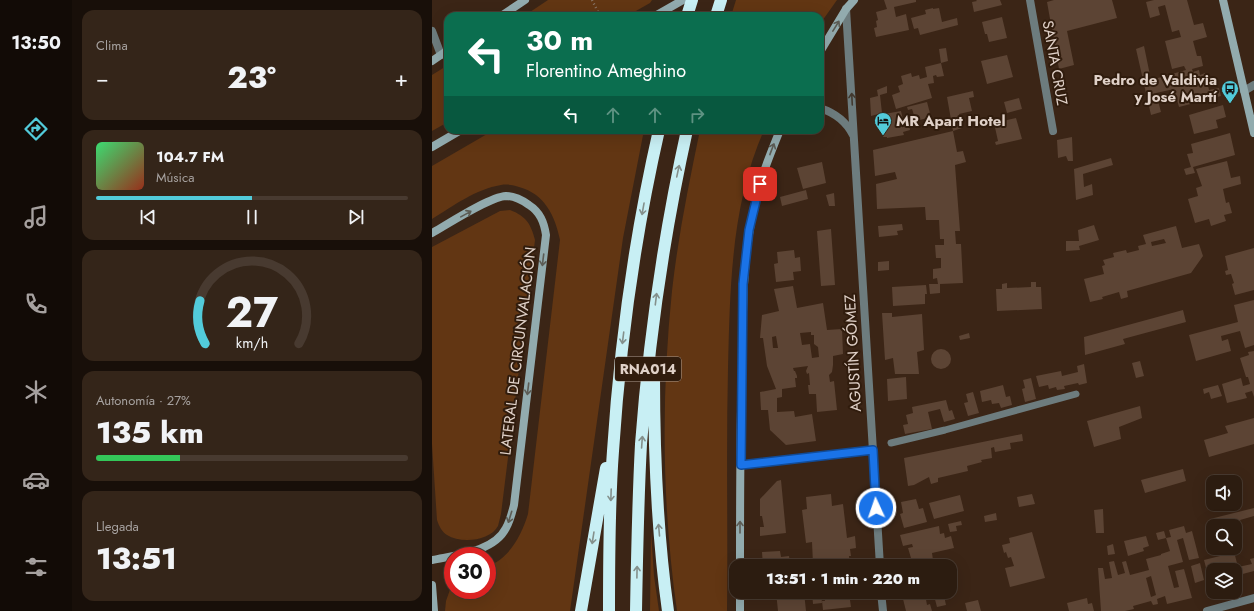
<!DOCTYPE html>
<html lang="es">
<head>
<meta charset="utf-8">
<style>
  body { margin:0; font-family:Jost,sans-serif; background:#342519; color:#f1f3f6; height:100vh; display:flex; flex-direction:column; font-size:15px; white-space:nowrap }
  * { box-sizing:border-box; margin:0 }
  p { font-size:13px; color:#a6a19f }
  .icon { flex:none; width:22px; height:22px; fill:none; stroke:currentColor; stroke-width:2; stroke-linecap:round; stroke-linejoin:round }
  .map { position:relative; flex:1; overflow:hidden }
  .panel { display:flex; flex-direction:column; gap:10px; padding:10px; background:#180f09; width:360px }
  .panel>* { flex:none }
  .guide { position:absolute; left:12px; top:12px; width:380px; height:122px; border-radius:12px; box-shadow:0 4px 16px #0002,0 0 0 1px #483a30; background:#0b6e4f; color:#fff; overflow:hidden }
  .controls { position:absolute; left:774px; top:475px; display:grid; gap:8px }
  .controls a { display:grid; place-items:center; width:36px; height:36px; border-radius:8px; background:#2c1c10; box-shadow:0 4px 16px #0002,0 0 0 1px #483a30; font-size:20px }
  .speed { position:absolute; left:12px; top:547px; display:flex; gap:8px; font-size:20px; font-weight:700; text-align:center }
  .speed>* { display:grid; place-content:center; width:52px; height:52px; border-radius:50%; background:#2c1c10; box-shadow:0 4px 16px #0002,0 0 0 1px #483a30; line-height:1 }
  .speed .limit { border:6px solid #d22; background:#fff; color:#111 }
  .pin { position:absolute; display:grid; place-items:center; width:34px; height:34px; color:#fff; margin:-17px; border-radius:8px; box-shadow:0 2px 6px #0006 }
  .me { position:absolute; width:44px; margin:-22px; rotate:357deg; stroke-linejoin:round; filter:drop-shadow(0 0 3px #0008) }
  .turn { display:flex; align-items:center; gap:14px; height:84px; padding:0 16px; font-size:18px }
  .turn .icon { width:52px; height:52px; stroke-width:2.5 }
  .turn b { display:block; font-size:28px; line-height:34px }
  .lanes { display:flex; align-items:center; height:38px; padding:0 16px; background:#0003; justify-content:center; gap:20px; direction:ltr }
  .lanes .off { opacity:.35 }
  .big { font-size:30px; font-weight:800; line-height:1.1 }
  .panel .card { flex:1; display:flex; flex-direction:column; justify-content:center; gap:6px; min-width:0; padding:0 14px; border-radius:12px; background:#342519 }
  .panel .dial { align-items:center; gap:0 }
  .dial svg { height:104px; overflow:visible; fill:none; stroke:#483a30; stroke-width:7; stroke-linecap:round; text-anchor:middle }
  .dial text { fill:#f1f3f6; stroke:none }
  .song { display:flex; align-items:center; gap:12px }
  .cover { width:48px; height:48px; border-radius:6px; background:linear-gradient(135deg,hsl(140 70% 55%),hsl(10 70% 35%)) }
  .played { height:4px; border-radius:2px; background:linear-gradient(90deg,#52cbda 50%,#483a30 50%) }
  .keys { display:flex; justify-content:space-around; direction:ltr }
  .heat { display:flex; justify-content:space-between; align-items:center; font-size:22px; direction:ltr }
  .charge { height:6px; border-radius:3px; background:linear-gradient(90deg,#34c759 27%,#483a30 0) }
  .trip { position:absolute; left:297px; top:559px; width:228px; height:40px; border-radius:12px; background:#2c1c10; box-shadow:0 4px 16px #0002,0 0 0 1px #483a30; font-weight:800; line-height:40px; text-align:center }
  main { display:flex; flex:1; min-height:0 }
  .tabs { display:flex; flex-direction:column; width:72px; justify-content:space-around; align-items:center; background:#120b06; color:#a6a19f }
  .tabs .icon { width:28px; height:28px }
  .tabs .current { color:#52cbda }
  .tabs b { font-size:18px; color:#f1f3f6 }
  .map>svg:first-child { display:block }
</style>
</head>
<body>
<main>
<nav class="tabs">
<b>13:50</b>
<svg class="icon current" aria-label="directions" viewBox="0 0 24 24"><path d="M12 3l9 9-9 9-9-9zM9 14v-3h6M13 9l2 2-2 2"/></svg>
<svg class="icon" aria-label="music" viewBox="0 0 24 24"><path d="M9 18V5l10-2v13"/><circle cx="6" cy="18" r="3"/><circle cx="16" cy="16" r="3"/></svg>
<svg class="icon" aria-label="phone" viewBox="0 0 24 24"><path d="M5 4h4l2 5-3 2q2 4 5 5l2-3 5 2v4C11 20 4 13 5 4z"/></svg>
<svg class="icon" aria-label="climate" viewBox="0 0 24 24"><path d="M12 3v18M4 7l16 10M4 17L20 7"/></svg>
<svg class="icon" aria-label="car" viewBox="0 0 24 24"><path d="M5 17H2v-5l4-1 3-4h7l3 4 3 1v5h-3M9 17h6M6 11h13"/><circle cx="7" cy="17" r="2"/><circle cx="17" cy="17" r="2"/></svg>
<svg class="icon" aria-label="filters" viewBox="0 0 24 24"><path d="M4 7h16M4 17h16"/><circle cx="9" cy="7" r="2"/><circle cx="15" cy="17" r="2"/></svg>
</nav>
<section class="panel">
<div class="card"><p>Clima</p>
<div class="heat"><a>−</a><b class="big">23°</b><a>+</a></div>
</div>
<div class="card">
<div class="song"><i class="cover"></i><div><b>104.7 FM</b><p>Música</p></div></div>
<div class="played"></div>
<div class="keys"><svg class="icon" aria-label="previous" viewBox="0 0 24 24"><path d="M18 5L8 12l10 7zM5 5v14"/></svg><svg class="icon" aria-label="pause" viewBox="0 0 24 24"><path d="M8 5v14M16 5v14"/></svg><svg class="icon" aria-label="next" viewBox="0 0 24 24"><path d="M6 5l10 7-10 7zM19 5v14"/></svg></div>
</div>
<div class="card dial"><svg viewBox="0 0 100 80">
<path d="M14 69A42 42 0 1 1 86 69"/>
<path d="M14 69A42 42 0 0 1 10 36" stroke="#52cbda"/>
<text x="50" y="56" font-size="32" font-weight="700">27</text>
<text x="50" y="72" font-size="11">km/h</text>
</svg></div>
<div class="card"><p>Autonomía · 27%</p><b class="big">135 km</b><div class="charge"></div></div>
<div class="card"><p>Llegada</p><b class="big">13:51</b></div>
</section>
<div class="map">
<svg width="822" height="611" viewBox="0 0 822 611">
  <rect width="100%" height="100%" fill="#3b2516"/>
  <!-- green -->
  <path fill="#623613" d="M 116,0 L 220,0 L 218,3 L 195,16 L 92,16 Z
    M 304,0 L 405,0 L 388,24 L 388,16 L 299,16 Z
    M 16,65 L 16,122 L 0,131 L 0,75 Z
    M 62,130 L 212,130 L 191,238 L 138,611 L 13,611 L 14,601 L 21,581 L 21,590 L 55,590 L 55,566 C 77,560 90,534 96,514 L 128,240 C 123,216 113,194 87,187 C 82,185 75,184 69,185 C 44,189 21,206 0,219 L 0,166 Z
    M 268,130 L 332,130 C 299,205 298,288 296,368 C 294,449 296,530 295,611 L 245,611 C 230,506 229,397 240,291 C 246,237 257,183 268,130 Z
    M 78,210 C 94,216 99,224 103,240 L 69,514 C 68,518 67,522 66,526 C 58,541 29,544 15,535 C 10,532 7,526 5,520 L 0,444 L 0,247 L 68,211 Z
    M 219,531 L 222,576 L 227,611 L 218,611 Z"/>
  <!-- building -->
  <path fill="#5c4434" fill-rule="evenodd" d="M 452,0 L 484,0 L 484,2 L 462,7 L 464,17 L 474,14 L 477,30 L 444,37 L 442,28 L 445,27 L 444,21 L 446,20 L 444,12 L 455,9 Z
    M 544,0 L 568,0 L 570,5 L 542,12 L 540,2 L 545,1 Z
    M 622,0 L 680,0 L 685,18 L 635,31 L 642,65 L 627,69 L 615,2 Z
    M 722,0 L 755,0 L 762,25 L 771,23 L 775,37 L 761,41 L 765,56 L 769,56 L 771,66 L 760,69 L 761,72 L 767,70 L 768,75 L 773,73 L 777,90 L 787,88 L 789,96 L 747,107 L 742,89 L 724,93 L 729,112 L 719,115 L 704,49 L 712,46 L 719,80 L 754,70 L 752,66 L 740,69 L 733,41 L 749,37 L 747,30 L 740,32 L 733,5 L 726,7 L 728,15 L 718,18 L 714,2 Z
    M 501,8 L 501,9 L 507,8 L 510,22 L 525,18 L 526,25 L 488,35 L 486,28 L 482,29 L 479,18 L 494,14 L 493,10 Z
    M 570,17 L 575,38 L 557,42 L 555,34 L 553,34 L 550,22 Z
    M 514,48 L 516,61 L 509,63 L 507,49 Z
    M 575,55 L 581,77 L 555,84 L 549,61 Z
    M 509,63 L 512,76 L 505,77 L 504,75 L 501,76 L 502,83 L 496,84 L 500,98 L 464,109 L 460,95 L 468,92 L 466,86 L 471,84 L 469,76 L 479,73 L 480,77 L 487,75 L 488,79 L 495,77 L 493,67 Z
    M 455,86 L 455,93 L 448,95 L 450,113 L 439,116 L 438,98 L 446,96 L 445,90 Z
    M 541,91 L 542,97 L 537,98 L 540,111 L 527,114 L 530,128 L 521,131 L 525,152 L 531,151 L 534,162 L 523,165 L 528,231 L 523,231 L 524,244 L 529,244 L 531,283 L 508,284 L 508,293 L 498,294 L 497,284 L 506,284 L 505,278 L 501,279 L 501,269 L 509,268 L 509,258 L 504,258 L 503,245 L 512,245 L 512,239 L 508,239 L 507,220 L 494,220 L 493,207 L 445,209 L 444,184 L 465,179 L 463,172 L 443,176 L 441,150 L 521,131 L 515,97 Z
    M 587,98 L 590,109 L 575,113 L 572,102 Z
    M 495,102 L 499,117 L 484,121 L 480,109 L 476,110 L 475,107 Z
    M 791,105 L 794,117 L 784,120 L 786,128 L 762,134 L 757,115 Z
    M 469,111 L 471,120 L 476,119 L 478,130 L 471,132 L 472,135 L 455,138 L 455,137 L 451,137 L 447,115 Z
    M 584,118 L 590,139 L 564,145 L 563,142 L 566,141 L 562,123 Z
    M 798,133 L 803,155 L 761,167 L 763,173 L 754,175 L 752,169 L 759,167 L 755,154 L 761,153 L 759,144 Z
    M 640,137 L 641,161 L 636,161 L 634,156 L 626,158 L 625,140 Z
    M 679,158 L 681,165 L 651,174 L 652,187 L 660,184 L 661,195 L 644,200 L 642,169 Z
    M 795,161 L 799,178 L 808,176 L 809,184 L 791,189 L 794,203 L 797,202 L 800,213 L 792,215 L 794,221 L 779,226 L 777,219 L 763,223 L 756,199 L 766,196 L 764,188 L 770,186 L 764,169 Z
    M 390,162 L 394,183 L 371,189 L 365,168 Z
    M 374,190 L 376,199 L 350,206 L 348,197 Z
    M 402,193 L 403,206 L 397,206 L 394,195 Z
    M 470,224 L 471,230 L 465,231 L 466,235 L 447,237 L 446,226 Z
    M 662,225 L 667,240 L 647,246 L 648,250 L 634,251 L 634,241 L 647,241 L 646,230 Z
    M 744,226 L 750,248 L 767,244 L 771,256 L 759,273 L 695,291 L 696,297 L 689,299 L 687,292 L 670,297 L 671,299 L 658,302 L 652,279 L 672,274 L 670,266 L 673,265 L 671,260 L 682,257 L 681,253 L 694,250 L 695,253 L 707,250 L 706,246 L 714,244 L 711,235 ZM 732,239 L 734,243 L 720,246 L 719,242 Z
    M 399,229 L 403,285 L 389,286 L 385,231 Z
    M 822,248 L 822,290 L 803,295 L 800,284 L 802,283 L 799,274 L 794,275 L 793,271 L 796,270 L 793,256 Z
    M 362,250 L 363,258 L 368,257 L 369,271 L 361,272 L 362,280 L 344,282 L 342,264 L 346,263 L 345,252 Z
    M 457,261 L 457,270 L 446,271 L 446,262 Z
    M 599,282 L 604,282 L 604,287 L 609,287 L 610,309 L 565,311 L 564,289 L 570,289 L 570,284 L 575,283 L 575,288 L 599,287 Z
    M 494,285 L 495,294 L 493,294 L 493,304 L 461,306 L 460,287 Z
    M 361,286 L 365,308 L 391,303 L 395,330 L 410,329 L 411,354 L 401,356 L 401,365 L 400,372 L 397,375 L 398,382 L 402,381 L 405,410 L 385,412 L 384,394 L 377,394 L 376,385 L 378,385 L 377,373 L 375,374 L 374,371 L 376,366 L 361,368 L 362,371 L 363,371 L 365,376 L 365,378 L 363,378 L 364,387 L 350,389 L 350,397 L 345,398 L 345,412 L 362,411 L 363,417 L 380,414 L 384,441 L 354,445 L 338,430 L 336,410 L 329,410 L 328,392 L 344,389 L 335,366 L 331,338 L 328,338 L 330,315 L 347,311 L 342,289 ZM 379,332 L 379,335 L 382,335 L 382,344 L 386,347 L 387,357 L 380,358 L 378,344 L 370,345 L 368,333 ZM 344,336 L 346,348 L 341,348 L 340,337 Z
    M 822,300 L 822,345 L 813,348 L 808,331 L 789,336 L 790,341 L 796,339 L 799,351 L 764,361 L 757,335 L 806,322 L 802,305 Z
    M 751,310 L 754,322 L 691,339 L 693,344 L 653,355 L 652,337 Z
    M 450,313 L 460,313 L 460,317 L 490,314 L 492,350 L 485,352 L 487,374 L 463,374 L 461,358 L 453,360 Z
    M 537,333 L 538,338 L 528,340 L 527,336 Z
    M499 359a10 10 0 1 1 20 0a10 10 0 1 1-20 0Z
    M 822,351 L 822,397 L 820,391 L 813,393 L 815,398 L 795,403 L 790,384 L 809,378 L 811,386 L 818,384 L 816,377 L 814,377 L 808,358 L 817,355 L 816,352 Z
    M 708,361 L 712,376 L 704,378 L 700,363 Z
    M 652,364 L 655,383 L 647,385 L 646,383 L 632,386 L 633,389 L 625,390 L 624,387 L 617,389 L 616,385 L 607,387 L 604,376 L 629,371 L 630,376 L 646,372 L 645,366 Z
    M 474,377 L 475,399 L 456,401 L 455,379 Z
    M 599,378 L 604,399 L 593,402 L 590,389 L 593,388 L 591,380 Z
    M 571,385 L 574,397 L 578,396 L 580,405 L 569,408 L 567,403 L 560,404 L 559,400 L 550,402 L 548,391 Z
    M 786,385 L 790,396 L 779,399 L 777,392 L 772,394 L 771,389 Z
    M 541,392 L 547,413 L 536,416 L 532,403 L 536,402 L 534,394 Z
    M 514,400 L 517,411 L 520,410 L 523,419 L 512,422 L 508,409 L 496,412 L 500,429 L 473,434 L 471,425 L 476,424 L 474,415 L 481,413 L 480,407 Z
    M 708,406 L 710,418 L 687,427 L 689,439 L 662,447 L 655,421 Z
    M 822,418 L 822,444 L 777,457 L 772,440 L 796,433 L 793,426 Z
    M 590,434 L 591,441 L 578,443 L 579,449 L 563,452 L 562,447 L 559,448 L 560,458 L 549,460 L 550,462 L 535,466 L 536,471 L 506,478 L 506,482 L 499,484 L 497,477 L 482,485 L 476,486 L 472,458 Z
    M 751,469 L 754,481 L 713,493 L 709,480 Z
    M 349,480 L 354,533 L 328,536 L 328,527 L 332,527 L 330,516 L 328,516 L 328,499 L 345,481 Z
    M 399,494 L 400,506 L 411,504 L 415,538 L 423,536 L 424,548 L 418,549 L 419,556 L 417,556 L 418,566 L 399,566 L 403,564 L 403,562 L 381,564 L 380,542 L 374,543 L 370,510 L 375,509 L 374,497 Z
    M 600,494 L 603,504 L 587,507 L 585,497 Z
    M 528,495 L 532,511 L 502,519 L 497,503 Z
    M 484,499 L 487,509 L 491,508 L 495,522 L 472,528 L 468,514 L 471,513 L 469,502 Z
    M 822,508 L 822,516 L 808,520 L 810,527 L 803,529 L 803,526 L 795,526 L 794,524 L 784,526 L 782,518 Z
    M 671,509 L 672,533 L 664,533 L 662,510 Z
    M 564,513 L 565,520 L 553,522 L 552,516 Z
    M 529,521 L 530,525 L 524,526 L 525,531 L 518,532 L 516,524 Z
    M 507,526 L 508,534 L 512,533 L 513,538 L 519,536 L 522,548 L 500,553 L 501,560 L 494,562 L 495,566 L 469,566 L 468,561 L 479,558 L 476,548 L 481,547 L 480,544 L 471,546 L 468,535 Z
    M 752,526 L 754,533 L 760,531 L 767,558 L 757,560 L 751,538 L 745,540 L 751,562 L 736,566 L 742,588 L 747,587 L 743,571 L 752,569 L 760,598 L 735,604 L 733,596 L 725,599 L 726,604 L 721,605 L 719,601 L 701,606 L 702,609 L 693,611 L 669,611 L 666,568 L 671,568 L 673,579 L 680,578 L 677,562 L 682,561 L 686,575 L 693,573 L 690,562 L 694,561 L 698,575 L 717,570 L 714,559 L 729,555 L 729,554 L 738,551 L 734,538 L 726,540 L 724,533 L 732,531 L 734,538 L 739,537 L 737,530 ZM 719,576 L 724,595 L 719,597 L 714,578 Z
    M 600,532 L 613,578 L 578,587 L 573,568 L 582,566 L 579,557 L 576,558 L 574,552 L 572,553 L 570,545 L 578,543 L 577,538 Z
    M 714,536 L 717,546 L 711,548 L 712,551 L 696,556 L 692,541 Z
    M 681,544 L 683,554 L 676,555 L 675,546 Z
    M 790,548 L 801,548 L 806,567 L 820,564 L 818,559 L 822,558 L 822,571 L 803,576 L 803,570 L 781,570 L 781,582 L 779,583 L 781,592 L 776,593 L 774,584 L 778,583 L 772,560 L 792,555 Z
    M 348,551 L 349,557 L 357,556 L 358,566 L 331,566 L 330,552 Z
    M 768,563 L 772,580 L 763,583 L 759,566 Z
    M 344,592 L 372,592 L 374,611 L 346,611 Z
    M 380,592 L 389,592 L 390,603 L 381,604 Z
    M 391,592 L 422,592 L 422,599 L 418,600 L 419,607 L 391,610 L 390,601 L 393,601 Z
    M 501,592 L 506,592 L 507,597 L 512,596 L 514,605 L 505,607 Z
    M 493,594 L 495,605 L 498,604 L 500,611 L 474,611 L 471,599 Z
    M 655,598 L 656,604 L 660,603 L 662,611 L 637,611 L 635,603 Z
    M 546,600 L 549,611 L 535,611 L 533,603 Z"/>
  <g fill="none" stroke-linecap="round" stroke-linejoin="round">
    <!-- path -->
    <path stroke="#8a776b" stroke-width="2.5" stroke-dasharray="1 3" stroke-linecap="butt" d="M 160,0 L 168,16"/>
    <!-- lane -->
    <path stroke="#6d7c7e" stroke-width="7" d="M 459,443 L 513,430 L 644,394"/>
    <!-- street -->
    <path stroke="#6d7c7e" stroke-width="8" d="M 598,0 L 621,131
      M 414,9 L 448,566
      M 0,31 L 9,55
      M 812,91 L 822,85
      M 388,108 C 403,113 414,121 421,135
      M 309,465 L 441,450
      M 449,592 L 451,611
      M 775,611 L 822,598"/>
    <!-- secondary -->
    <path stroke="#92abae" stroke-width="8" d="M 791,0 L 822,133
      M 69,16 L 93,0
      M 223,16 L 251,0
      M 388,52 L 414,9 L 422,0
      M 0,61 L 16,50
      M 0,147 L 29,130
      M 0,233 C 16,224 57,197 74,196 C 82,196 90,200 97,205 C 108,212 112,222 114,235 L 82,505 C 80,513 78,521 74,528 C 62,552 24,555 0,560
      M 308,566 C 308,500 308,433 310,367 C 311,315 310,264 321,213 C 326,184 337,157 348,130
      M 0,585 L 2,611
      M 308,611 L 308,592"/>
    <!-- highway -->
    <path stroke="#c8eff4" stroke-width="12" d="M 255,16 L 260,0
      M 284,16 L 289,0
      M 222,375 C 222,454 225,533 236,611
      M 149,611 L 174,468
      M 177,611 C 177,558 177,504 181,451 C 188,343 203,235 227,130
      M 204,611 C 205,555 206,500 209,444 C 217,338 232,234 255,130"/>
  </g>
  <!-- one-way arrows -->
  <defs><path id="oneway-shaft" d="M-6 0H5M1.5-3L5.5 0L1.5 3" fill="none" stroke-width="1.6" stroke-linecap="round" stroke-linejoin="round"/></defs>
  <g stroke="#5c5c55">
    <use href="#oneway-shaft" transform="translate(404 26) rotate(-58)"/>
    <use href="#oneway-shaft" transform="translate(340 149) rotate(-69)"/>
    <use href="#oneway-shaft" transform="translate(34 214) rotate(-29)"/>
    <use href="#oneway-shaft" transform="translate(111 260) rotate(97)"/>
    <use href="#oneway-shaft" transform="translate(96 389) rotate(97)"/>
    <use href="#oneway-shaft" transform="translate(78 517) rotate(107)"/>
    <use href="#oneway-shaft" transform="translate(308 527) rotate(-90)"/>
  </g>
  <use stroke="#42392f" href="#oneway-shaft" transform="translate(420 99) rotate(-93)"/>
  <g stroke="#84908c">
    <use href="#oneway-shaft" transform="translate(246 171) rotate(-78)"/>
    <use href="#oneway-shaft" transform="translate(211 209) rotate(100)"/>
    <use href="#oneway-shaft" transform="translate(224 299) rotate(-83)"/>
    <use href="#oneway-shaft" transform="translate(191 338) rotate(97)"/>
    <use href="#oneway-shaft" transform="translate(210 442) rotate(-86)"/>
    <use href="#oneway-shaft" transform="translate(179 495) rotate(92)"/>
    <use href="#oneway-shaft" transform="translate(227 530) rotate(-95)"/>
    <use href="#oneway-shaft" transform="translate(161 538) rotate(99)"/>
    <use href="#oneway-shaft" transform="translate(205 572) rotate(-89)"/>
  </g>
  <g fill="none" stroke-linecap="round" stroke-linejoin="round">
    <defs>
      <path id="route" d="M 328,184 L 317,230 L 311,284 L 309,465 L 441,450 L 444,508"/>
    </defs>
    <!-- route casing -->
    <use href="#route" stroke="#114b97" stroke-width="10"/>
    <!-- route -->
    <use href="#route" stroke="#1a73e8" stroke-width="7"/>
  </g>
  <!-- icons -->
  <defs>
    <symbol id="bus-pin" viewBox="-11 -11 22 30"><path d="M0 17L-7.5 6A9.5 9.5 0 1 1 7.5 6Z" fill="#52cbda" stroke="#301c0d"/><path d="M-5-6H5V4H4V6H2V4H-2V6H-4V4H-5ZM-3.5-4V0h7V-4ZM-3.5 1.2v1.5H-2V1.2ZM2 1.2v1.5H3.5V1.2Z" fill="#111"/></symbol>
    <symbol id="hotel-pin" viewBox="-11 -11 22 30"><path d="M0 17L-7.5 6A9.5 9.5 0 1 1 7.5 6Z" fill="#52cbda" stroke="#301c0d"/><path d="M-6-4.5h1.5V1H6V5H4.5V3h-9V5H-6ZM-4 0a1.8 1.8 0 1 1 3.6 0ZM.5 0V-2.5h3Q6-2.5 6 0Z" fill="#111"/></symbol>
  </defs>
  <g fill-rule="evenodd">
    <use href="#bus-pin" x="788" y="79" width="20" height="27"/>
    <use href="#hotel-pin" x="441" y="111" width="20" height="27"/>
  </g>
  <g text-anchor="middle" stroke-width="4" stroke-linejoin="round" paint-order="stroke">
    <!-- shield labels -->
    <rect fill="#301c0d" stroke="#ab9b90" stroke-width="1" x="183" y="357" width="66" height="24" rx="3"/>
    <g font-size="14" font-weight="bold" fill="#e0d1c8">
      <text x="216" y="374">RNA014</text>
    </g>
    <!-- street labels -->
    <g font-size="15" fill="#e0d1c8" stroke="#301c0d">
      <text transform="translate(623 63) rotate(80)" y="5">SANTA CRUZ</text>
      <text transform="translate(86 351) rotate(-83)" y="5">LATERAL DE CIRCUNVALACIÓN</text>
      <text transform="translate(421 353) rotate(-93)" y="5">AGUSTÍN GÓMEZ</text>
    </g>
    <!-- poi labels -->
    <g font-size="15" font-weight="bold" fill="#e0d1c8" stroke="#301c0d" text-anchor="end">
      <text x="785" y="85">Pedro de Valdivia<tspan x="785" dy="17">y José Martí</tspan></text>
      <text x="464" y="126" text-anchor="start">MR Apart Hotel</text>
    </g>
  </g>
</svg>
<div class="controls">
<a><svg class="icon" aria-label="sound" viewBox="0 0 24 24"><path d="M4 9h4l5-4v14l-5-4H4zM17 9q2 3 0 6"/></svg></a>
<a><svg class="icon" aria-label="search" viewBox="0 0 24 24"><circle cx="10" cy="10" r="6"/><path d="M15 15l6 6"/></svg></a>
<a><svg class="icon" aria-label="layers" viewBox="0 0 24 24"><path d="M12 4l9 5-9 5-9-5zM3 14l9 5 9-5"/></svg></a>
</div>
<div class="speed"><div class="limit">30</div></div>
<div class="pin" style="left:328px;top:184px;background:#d93025"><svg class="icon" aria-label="arrive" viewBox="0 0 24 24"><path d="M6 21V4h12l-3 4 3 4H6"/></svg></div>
<svg class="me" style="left:444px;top:508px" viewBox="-20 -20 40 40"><circle r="17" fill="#1a73e8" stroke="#fff" stroke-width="3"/><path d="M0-11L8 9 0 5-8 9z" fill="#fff"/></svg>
<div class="trip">13:51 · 1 min · 220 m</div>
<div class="guide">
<div class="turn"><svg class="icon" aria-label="left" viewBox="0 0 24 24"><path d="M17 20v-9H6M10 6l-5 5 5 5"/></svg><div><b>30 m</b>Florentino Ameghino</div></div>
<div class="lanes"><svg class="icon" aria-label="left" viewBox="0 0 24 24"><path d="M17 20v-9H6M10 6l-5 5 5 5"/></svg><svg class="icon off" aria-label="ahead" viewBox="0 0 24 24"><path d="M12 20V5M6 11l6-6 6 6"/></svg><svg class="icon off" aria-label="ahead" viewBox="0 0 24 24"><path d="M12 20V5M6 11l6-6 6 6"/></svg><svg class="icon off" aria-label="right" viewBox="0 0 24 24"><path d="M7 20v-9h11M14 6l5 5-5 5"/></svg></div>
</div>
</div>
</main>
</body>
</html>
